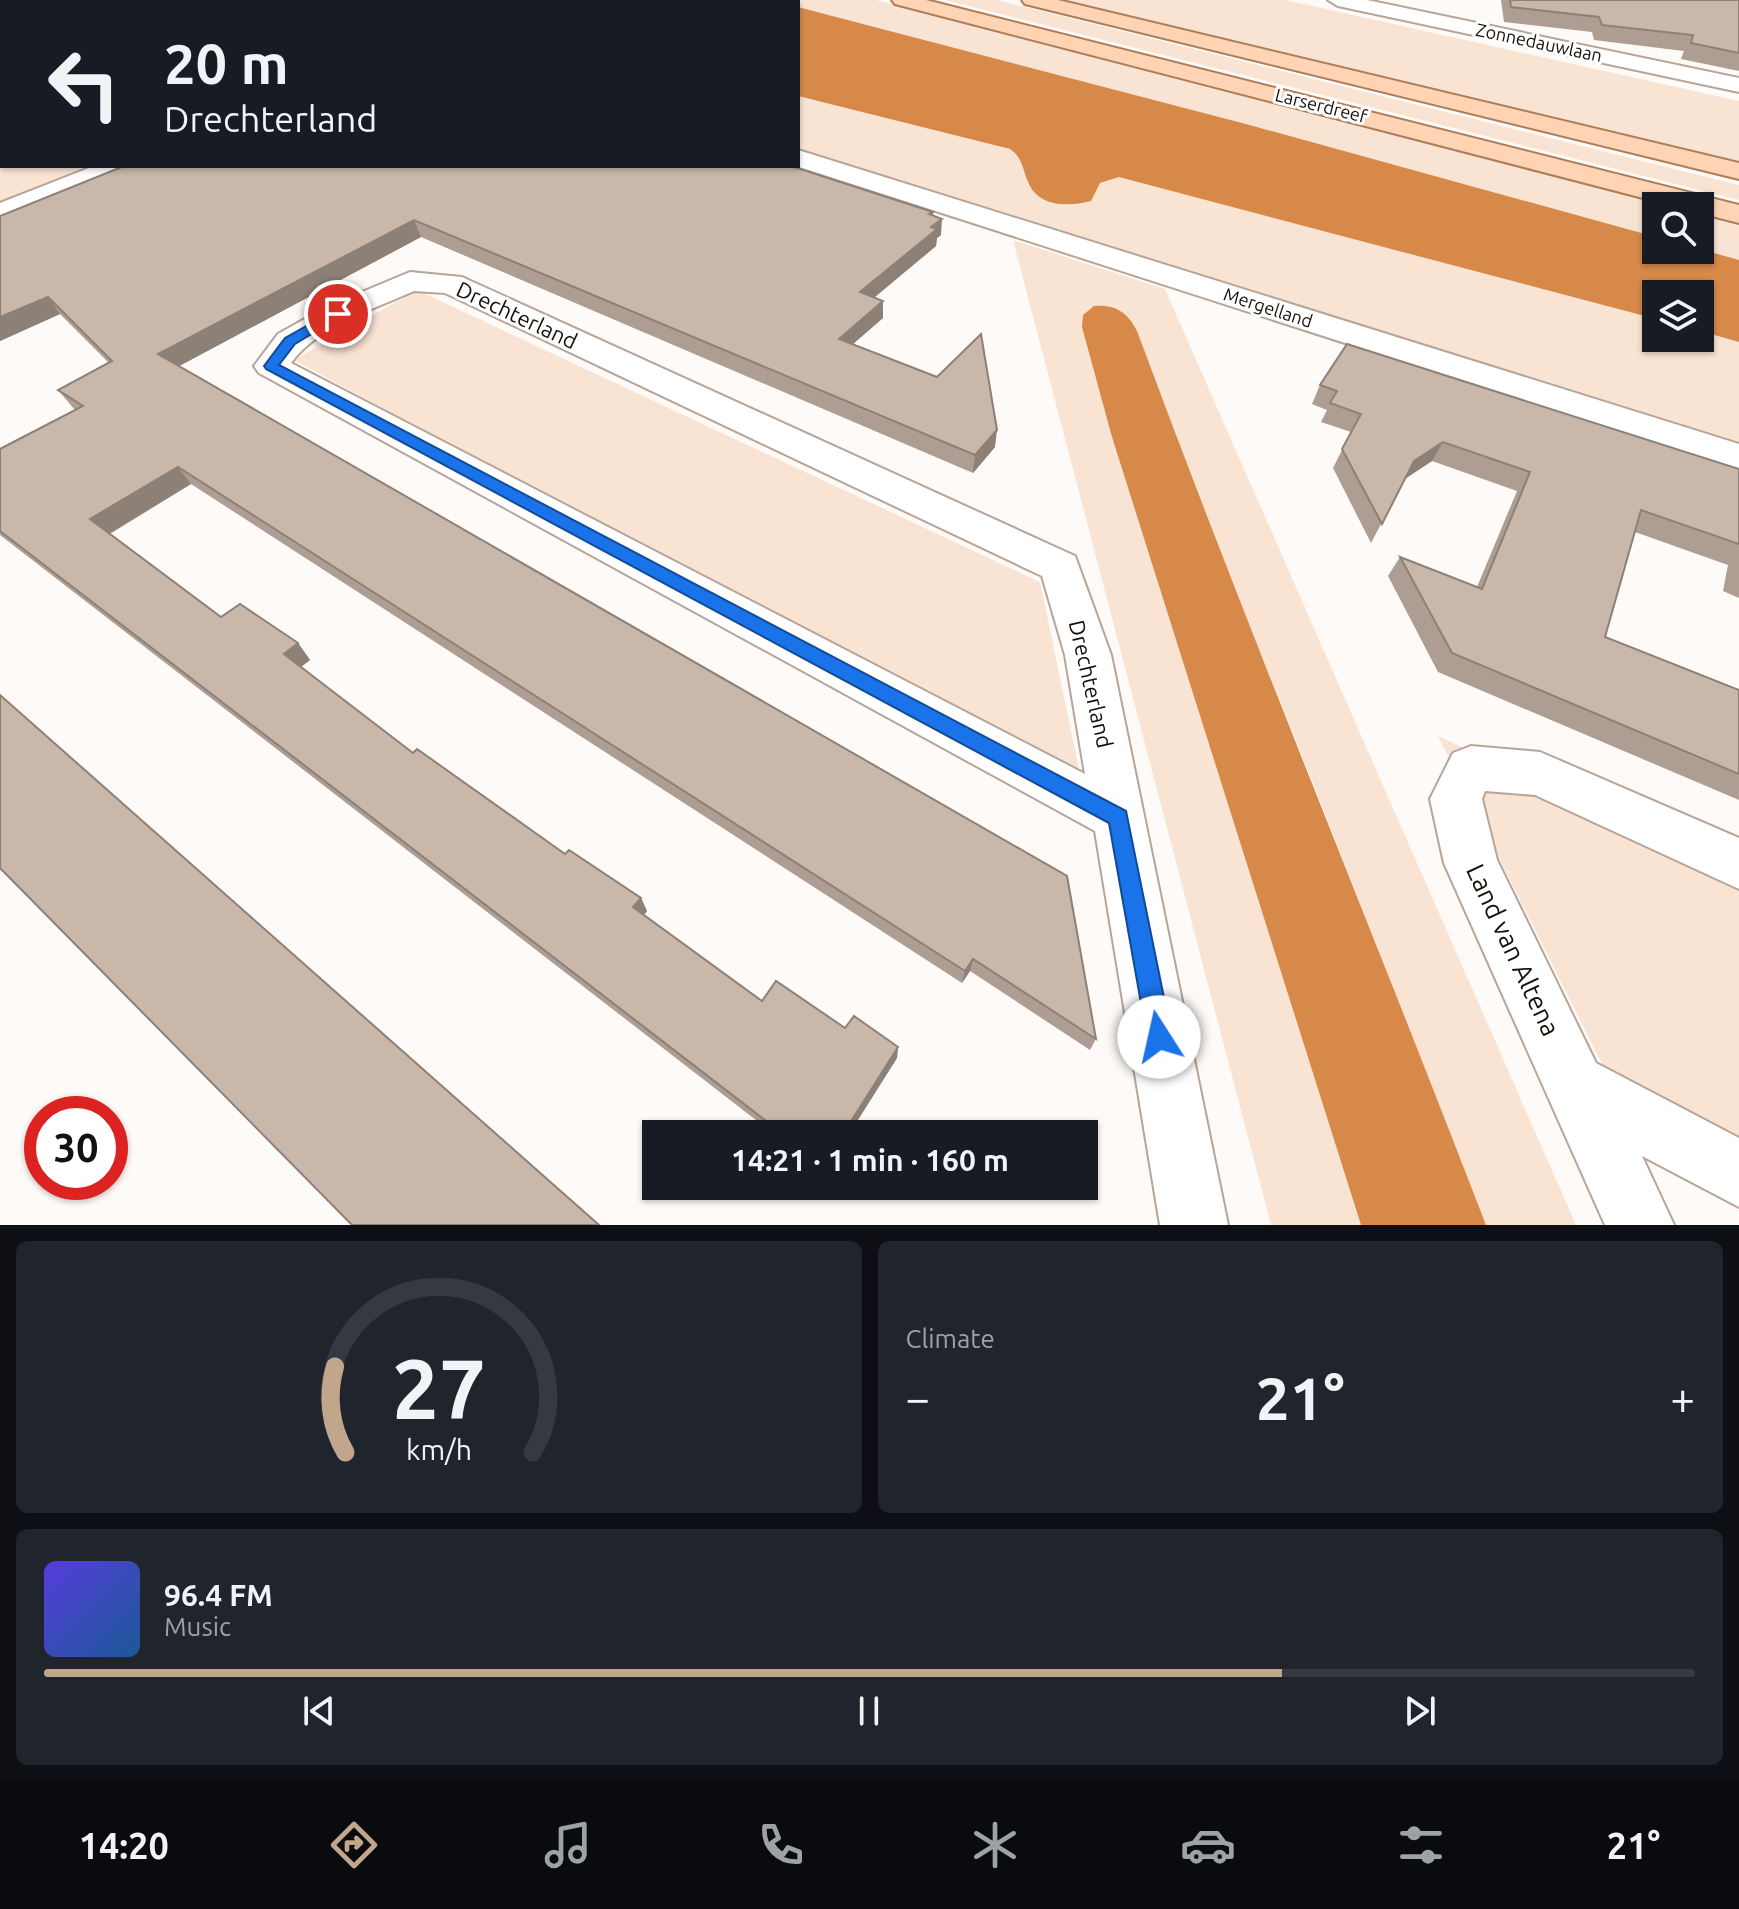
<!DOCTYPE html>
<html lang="en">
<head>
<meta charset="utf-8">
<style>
  body { margin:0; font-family:Ubuntu,sans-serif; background:#20242c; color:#f1f3f6; height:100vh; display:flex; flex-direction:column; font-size:30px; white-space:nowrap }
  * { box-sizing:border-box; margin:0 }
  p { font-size:26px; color:#9ea1a6 }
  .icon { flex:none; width:44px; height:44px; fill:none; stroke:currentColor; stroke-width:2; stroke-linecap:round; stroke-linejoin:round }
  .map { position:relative; height:1225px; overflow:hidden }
  .details { display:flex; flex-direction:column; gap:16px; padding:16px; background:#0d0f14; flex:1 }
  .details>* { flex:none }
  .top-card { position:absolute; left:0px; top:0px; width:800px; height:168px; box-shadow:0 2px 6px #0004; background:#171b24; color:#f1f3f6; overflow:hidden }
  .controls { position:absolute; left:1642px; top:192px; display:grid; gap:16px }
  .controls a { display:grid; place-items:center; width:72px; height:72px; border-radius:0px; background:#171b24; box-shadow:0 2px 6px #0004; font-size:40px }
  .speed { position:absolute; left:24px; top:1096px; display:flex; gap:16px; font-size:40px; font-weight:700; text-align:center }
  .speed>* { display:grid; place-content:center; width:104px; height:104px; border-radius:50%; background:#171b24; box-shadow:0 2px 6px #0004; line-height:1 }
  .speed .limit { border:12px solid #d22; background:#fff; color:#111 }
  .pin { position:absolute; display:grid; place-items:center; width:68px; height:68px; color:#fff; margin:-34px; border:4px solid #fff; border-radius:50%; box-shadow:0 2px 8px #0007 }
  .me { position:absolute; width:88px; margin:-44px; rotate:350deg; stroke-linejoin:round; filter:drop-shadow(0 0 6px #0008) }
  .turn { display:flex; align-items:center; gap:28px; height:168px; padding:0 32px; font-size:36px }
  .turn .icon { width:104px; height:104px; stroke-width:2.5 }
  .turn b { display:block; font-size:56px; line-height:68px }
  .big { font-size:60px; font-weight:700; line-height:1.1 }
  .details .tile { flex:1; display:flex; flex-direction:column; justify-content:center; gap:12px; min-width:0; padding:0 28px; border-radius:12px; background:#20242c }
  .details .dial { align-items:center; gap:0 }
  .dial svg { height:208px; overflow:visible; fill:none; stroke:#363941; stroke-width:7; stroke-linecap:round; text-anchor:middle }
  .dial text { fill:#f1f3f6; stroke:none }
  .song { display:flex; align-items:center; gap:24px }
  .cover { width:96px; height:96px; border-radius:12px; background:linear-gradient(135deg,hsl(250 70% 55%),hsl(210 70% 35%)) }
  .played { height:8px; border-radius:4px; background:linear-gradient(90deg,#c1a68c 75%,#363941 75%) }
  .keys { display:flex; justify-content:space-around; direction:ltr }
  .heat { display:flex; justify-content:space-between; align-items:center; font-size:44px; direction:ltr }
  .details .tiles { flex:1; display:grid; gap:16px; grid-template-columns:1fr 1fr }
  .tile:last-child { grid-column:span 2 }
  .trip { position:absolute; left:642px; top:1120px; width:456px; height:80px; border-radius:0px; background:#171b24; box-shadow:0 2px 6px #0004; font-weight:700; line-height:80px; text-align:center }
  .tab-bar { display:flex; height:128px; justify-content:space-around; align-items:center; background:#090b0e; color:#9ea1a6 }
  .tab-bar .icon { width:56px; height:56px }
  .tab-bar .on { color:#c1a68c }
  .tab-bar b { font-size:36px; color:#f1f3f6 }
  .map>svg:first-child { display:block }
</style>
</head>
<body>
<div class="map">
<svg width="1739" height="1225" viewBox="0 0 1739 1225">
  <rect width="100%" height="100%" fill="#fefaf8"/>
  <!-- green -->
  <path fill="#f9e4d4" d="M 773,0 L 876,0 L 1674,206 L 1656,206 L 1656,237 L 1246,124 L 798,7 L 798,2 Z
    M 945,0 L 997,0 L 1739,185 L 1739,200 Z
    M 1062,0 L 1286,0 L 1739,101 L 1739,163 Z
    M 0,76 L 2,166 L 93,166 L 0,203 Z
    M 798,96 L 1010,149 L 1019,155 L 1028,185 L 1100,183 L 1119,177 L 1154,184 L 1656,319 L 1656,338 L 1700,338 L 1700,331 L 1739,342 L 1739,448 L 798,151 Z
    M 1700,213 L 1739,223 L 1739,260 L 1700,249 Z
    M 1013,240 L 1165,289 L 1576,1225 L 1486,1225 L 1302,755 L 1121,311 L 1103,306 L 1186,666 L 1361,1225 L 1271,1225 Z
    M 417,290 L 1040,582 L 1083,788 L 294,360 Z
    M 1438,736 L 1739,875 L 1739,1140 L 1604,1068 Z"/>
  <!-- water -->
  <path fill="#d78949" d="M 798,7 L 1246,124 L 1656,237 L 1656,250 L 1700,249 L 1739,260 L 1739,342 L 1700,331 L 1700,294 L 1656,294 L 1656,319 L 1119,177 L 1100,183 L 1091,201 C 1068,207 1038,207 1028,182 C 1022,168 1023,158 1010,149 L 798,96 Z
    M 1094,306 C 1116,304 1128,313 1137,331 C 1248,631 1371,926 1486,1225 L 1361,1225 L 1112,437 L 1082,327 L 1083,315 Z"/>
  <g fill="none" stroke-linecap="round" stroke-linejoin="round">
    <defs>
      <path id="minor" d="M 1328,0 L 1367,0 L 1739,78 L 1739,92 L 1338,6 Z
        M 2,64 L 2,78 L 0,79 L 0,65 Z
        M 798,150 L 1739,444 L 1739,470 L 796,166 Z
        M 94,166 L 131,166 L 127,172 L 0,222 L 0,203 Z
        M 410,272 L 462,277 L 1075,556 L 1111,655 L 1228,1225 L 1160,1225 L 1095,831 L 259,373 L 254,366 L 278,334 L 326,307 ZM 414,291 L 445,293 L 1042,576 L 1065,655 L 1085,774 L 291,363 C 318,326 374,309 414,291 Z
        M 1471,746 L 1540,752 L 1739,838 L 1739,889 L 1535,795 L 1485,791 L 1482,799 L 1497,860 L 1596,1063 L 1739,1138 L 1739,1207 L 1642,1156 L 1674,1225 L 1605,1225 L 1444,863 L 1430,799 L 1453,753 Z"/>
      <path id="major" d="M 892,0 L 926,0 L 1739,205 L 1739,223 L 1700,213 L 1700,206 L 1674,206 L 895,4 Z
        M 1022,0 L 1058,0 L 1739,163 L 1739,179 L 1025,4 Z"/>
    </defs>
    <!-- minor casing -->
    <use href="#minor" stroke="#b6a598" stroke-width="4"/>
    <!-- major casing -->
    <use href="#major" stroke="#ac7d59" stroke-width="4"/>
    <!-- minor -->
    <use href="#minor" fill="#fff" fill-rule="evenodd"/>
    <!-- major -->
    <use href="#major" fill="#fed4b4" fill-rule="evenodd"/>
  </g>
  <!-- wall -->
  <path fill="#ad9d92" d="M 1501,0 L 1739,0 L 1739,71 L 1681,59 L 1684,51 L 1594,40 L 1592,32 L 1504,22 Z
    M 933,212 L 932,216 L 941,235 L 937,238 L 936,246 L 874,298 L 883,318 L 853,344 L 995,447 L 973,473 L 421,237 L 179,366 L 1096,1039 L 1090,1050 L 970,971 L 962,983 L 191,484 L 110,534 L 221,617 L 298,643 L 310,660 L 301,667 L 413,753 L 565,854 L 641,898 L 647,911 L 644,915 L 762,1001 L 845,1028 L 898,1047 L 897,1058 L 849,1134 L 774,1134 L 0,535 L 0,449 L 75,410 L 58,390 L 109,363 L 60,314 L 0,341 L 0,216 Z
    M 1320,385 L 1739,469 L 1739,598 L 1723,591 L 1728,565 L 1635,532 L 1605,637 L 1739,690 L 1739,800 L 1438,672 L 1388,576 L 1400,557 L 1477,587 L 1517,491 L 1432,461 L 1405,479 L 1371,543 L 1333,468 L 1351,432 L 1321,422 L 1327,410 L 1312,404 Z"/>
  <!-- shaded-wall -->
  <path fill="#8d8077" d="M 113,0 L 168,0 L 162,2 L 106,2 Z
    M 0,34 L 2,34 L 2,52 L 0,53 Z
    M 933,212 L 932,227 L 942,219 L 941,235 L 937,238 L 936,246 L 860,309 L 860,292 Z
    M 414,220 L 421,237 L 170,371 L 158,354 Z
    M 48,297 L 60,314 L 0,341 L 0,317 Z
    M 883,301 L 883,318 L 839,356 L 839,339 Z
    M 997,430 L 995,447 L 973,473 L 975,455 Z
    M 1443,442 L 1432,461 L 1403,480 L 1414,461 Z
    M 178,467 L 191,484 L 105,536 L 90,519 Z
    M 298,643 L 310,660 L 297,670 L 284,654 Z
    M 0,694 L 600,1225 L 599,1225 Z
    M 641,898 L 647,911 L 640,920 L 633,907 Z
    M 973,959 L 970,971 L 962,983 L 965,971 Z
    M 898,1047 L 897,1058 L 849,1134 L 843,1134 Z"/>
  <!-- building -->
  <path fill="#c9b7aa" stroke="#8d8077" stroke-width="2" d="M 0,0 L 113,0 L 106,2 L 2,2 L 2,34 L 0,34 Z
    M 1510,0 L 1739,0 L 1739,53 L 1691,43 L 1693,35 L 1602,25 L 1599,17 L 1511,7 Z
    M 124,166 L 791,166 L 933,212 L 929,214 L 942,219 L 931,227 L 937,229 L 860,292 L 883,301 L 839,339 L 937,377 L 981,334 L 997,430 L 975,455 L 414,220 L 158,354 L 1067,876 L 1096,1039 L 973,959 L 965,971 L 178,467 L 90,519 L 221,617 L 240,604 L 298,643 L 284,654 L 413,753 L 417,749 L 565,854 L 569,850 L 641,898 L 633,907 L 762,1001 L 776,981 L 845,1028 L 854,1016 L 898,1047 L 843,1134 L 783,1134 L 0,531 L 0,449 L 83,406 L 58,390 L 112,361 L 48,297 L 0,317 L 0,216 Z
    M 1347,344 L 1739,469 L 1739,544 L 1641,510 L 1605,637 L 1739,690 L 1739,774 L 1452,653 L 1400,557 L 1482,589 L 1530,472 L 1443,442 L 1414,461 L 1382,524 L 1342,449 L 1361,414 L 1330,403 L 1337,391 L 1320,385 Z
    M 0,695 L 599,1225 L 352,1225 L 0,868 Z"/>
  <!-- route -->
  <path fill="#1a73e8" stroke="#114b97" stroke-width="2" d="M 333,311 L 345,314 L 295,344 L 279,365 L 1126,811 L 1172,1037 L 1168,1046 L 1159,1049 L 1151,1046 L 1147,1037 L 1109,823 L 266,369 L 264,366 L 285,338 Z"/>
  <g text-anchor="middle" stroke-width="6" stroke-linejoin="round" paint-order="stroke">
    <!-- far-street labels -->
    <g font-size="18" fill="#17110c" stroke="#fff">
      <text transform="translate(1539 43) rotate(12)" y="6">Zonnedauwlaan</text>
      <text transform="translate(1321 106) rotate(14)" y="6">Larserdreef</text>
      <text transform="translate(1268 308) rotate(18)" y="6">Mergelland</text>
    </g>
    <!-- street labels -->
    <g font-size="22" fill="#17110c" stroke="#fff">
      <text transform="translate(517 315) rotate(25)" y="8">Drechterland</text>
      <text transform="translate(1091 684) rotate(77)" y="8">Drechterland</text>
    </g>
    <!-- near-street labels -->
    <g font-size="26" fill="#17110c" stroke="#fff">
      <text transform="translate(1513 950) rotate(65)" y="9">Land van Altena</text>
    </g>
  </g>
</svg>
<div class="controls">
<a><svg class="icon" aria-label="search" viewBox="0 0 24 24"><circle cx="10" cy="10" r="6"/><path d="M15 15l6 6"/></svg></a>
<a><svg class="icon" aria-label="layers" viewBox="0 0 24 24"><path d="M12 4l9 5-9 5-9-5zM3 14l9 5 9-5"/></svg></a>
</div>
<div class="speed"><div class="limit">30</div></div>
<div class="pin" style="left:338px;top:314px;background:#d93025"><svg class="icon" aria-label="arrive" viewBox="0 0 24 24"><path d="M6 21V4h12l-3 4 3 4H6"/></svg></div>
<svg class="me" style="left:1159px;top:1037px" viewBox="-20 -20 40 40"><circle r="19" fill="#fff"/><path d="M0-13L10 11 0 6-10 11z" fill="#1a73e8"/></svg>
<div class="trip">14:21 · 1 min · 160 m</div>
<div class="top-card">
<div class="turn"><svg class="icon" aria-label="left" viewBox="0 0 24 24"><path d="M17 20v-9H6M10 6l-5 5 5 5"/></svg><div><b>20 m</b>Drechterland</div></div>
</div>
</div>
<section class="details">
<div class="tiles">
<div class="tile dial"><svg viewBox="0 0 100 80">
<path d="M14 69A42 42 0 1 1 86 69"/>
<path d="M14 69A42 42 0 0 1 10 36" stroke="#c1a68c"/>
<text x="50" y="56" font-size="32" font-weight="700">27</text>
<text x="50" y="72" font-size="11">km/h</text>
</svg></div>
<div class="tile"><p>Climate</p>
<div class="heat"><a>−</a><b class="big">21°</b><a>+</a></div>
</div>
<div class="tile">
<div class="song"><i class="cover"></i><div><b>96.4 FM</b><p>Music</p></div></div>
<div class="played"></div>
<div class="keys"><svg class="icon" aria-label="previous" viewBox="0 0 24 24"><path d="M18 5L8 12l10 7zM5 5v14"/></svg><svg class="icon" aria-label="pause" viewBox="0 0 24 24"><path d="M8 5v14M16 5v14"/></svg><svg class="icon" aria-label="next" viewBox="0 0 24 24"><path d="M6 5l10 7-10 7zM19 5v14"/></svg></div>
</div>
</div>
</section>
<nav class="tab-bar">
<b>14:20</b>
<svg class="icon on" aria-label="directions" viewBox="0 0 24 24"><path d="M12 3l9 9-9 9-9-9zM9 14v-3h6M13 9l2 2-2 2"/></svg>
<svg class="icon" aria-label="music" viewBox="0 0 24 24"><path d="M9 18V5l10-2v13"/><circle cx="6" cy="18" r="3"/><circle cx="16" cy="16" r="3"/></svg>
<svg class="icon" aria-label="phone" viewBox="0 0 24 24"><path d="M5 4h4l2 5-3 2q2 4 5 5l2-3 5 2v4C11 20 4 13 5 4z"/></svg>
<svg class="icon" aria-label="climate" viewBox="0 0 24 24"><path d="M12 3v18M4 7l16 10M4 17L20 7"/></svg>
<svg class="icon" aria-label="car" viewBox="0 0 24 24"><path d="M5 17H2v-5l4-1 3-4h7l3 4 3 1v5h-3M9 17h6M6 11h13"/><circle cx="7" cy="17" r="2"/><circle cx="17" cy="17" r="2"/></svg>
<svg class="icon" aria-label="filters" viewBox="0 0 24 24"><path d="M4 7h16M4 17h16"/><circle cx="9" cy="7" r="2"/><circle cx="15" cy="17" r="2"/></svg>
<b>21°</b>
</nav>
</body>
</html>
